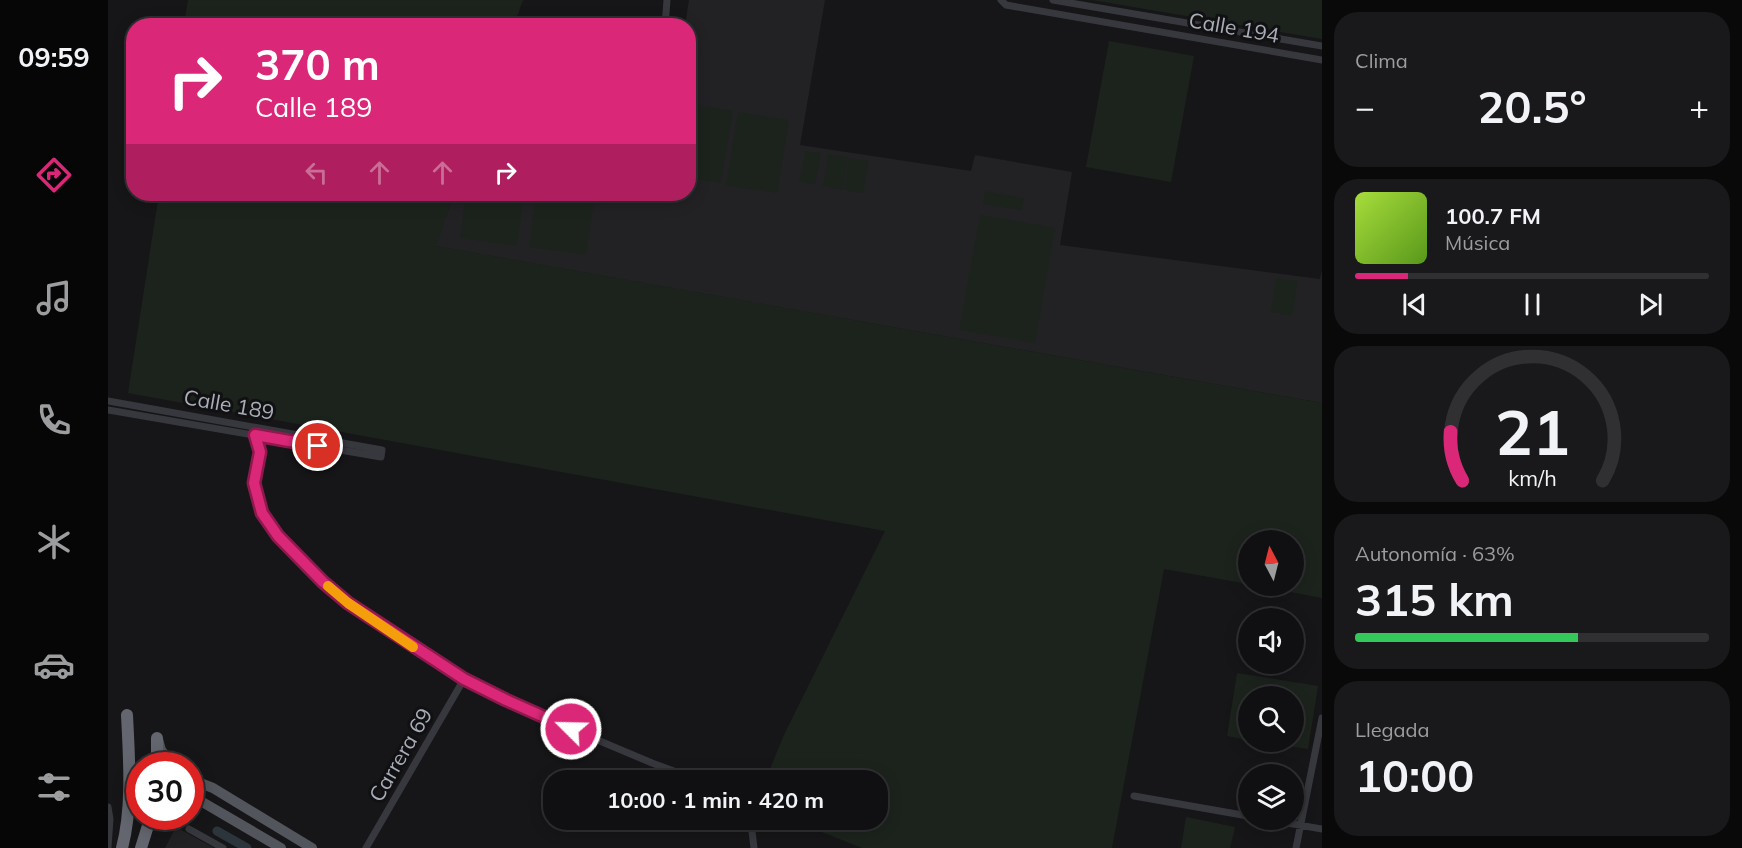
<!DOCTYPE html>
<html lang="es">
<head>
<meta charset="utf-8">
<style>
  body { margin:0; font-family:Mulish,sans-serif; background:#19191b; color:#f1f3f6; height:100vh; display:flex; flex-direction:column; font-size:22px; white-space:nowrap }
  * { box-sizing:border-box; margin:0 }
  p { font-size:20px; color:#9c9d9f }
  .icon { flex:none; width:33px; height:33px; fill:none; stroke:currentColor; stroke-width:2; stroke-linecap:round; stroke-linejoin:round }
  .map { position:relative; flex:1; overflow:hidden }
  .drawer { display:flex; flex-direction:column; gap:12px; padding:12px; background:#09090a; width:420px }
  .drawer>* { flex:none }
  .hud { position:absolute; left:18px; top:18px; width:570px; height:183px; border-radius:24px; box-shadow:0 3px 15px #0003,0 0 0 2px #303032; background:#db2777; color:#fff; overflow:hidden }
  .needle { width:39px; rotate:353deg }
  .fabs { position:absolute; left:1130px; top:530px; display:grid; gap:12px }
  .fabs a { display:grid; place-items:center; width:66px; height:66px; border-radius:50%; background:#101012; box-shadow:0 3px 15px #0003,0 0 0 2px #303032; font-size:30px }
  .speed { position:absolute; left:18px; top:752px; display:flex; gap:12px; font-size:30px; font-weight:700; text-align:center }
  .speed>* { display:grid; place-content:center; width:78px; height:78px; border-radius:50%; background:#101012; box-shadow:0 3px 15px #0003,0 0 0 2px #303032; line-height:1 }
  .speed .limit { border:9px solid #d22; background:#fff; color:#111 }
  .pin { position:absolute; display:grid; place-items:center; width:51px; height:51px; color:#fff; margin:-26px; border:3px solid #fff; border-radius:50%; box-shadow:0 2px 6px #0007 }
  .me { position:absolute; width:66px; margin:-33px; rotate:293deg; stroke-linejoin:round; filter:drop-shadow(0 0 4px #0008) }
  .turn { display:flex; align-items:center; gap:21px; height:126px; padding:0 30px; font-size:27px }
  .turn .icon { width:78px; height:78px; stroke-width:2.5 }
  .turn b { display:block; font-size:42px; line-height:51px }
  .lanes { display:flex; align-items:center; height:57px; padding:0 30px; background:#0003; justify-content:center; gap:30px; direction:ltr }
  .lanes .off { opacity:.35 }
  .big { font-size:45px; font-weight:700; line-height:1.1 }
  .drawer .card { flex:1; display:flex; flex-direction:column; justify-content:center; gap:9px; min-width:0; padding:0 21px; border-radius:24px; background:#19191b }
  .drawer .dial { align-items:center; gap:0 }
  .dial svg { height:156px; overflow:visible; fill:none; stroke:#303032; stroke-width:7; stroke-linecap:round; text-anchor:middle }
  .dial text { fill:#f1f3f6; stroke:none }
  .song { display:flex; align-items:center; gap:18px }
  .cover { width:72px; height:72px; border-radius:9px; background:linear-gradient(135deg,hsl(80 70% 55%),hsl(90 70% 35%)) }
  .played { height:6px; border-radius:3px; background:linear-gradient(90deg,#db2777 15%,#303032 15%) }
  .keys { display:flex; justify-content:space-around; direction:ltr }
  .heat { display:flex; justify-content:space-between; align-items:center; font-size:33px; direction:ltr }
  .charge { height:9px; border-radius:4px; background:linear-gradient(90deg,#34c759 63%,#303032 0) }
  .trip { position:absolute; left:435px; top:770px; width:345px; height:60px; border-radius:24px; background:#101012; box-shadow:0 3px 15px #0003,0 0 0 2px #303032; font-weight:700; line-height:60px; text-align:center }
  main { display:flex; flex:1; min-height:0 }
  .menu { display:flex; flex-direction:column; width:108px; justify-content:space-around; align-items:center; background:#060607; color:#9c9d9f }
  .menu .icon { width:42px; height:42px }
  .menu .active { color:#db2777 }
  .menu b { font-size:27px; color:#f1f3f6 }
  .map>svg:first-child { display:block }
</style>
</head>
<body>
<main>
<nav class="menu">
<b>09:59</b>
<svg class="icon active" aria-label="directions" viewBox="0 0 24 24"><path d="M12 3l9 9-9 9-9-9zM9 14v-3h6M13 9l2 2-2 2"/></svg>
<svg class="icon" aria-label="music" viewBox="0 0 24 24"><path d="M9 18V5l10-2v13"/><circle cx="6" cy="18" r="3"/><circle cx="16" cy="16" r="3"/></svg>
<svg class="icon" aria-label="phone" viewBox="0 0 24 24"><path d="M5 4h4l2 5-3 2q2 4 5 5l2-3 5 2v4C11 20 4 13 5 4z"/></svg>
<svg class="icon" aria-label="climate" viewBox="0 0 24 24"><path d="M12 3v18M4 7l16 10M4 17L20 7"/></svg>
<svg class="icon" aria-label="car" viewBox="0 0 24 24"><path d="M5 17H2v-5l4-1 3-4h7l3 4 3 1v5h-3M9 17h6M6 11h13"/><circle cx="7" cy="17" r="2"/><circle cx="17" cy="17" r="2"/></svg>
<svg class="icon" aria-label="filters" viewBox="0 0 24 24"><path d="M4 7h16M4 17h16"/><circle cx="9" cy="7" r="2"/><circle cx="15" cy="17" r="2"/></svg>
</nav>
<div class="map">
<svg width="1214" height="848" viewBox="0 0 1214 848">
  <rect width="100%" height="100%" fill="#161618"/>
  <!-- built -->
  <path fill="#222225" d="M 581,0 L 717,0 L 692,145 L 863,171 L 867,155 L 964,172 L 952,245 L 1212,279 L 1214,270 L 1214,403 L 327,246 L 346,194 L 580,194 L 580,26 L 577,25 Z
    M 68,827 L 106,848 L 57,848 Z"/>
  <!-- green -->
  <path fill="#1c231d" d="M 80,0 L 415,0 L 406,25 L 76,25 Z
    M 984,0 L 1214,0 L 1214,39 Z
    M 1001,41 L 1086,56 L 1063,182 L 978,167 Z
    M 581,103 L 625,111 L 613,183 L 581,178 Z
    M 630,112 L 681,120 L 669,193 L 618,185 Z
    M 697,151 L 713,153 L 707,184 L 691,181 Z
    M 720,154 L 740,157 L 734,190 L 715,186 Z
    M 741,158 L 761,161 L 755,193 L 736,190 Z
    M 877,191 L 916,198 L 914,210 L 875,204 Z
    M 51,194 L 346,194 L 328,246 L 1214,403 L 1214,598 L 1144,585 L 1185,585 L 1185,540 L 1140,540 L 1140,584 L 1056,569 L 1004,848 L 754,848 L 719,834 L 675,819 L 770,819 L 770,780 L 659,780 L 660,774 L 675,737 L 777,531 L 20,393 Z
    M 358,194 L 416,194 L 409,246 L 352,238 Z
    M 428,194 L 487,194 L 478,255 L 421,247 Z
    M 872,215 L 947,228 L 927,343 L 851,330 Z
    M 1168,278 L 1190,281 L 1184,316 L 1163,312 Z
    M 1129,673 L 1210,686 L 1200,749 L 1148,741 L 1185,741 L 1185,696 L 1140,696 L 1140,740 L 1119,736 Z
    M 1078,817 L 1127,827 L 1122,848 L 1073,848 Z"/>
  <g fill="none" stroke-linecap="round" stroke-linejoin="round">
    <!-- canal -->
    <path stroke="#2c353c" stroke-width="9" d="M 109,831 L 139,848"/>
    <!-- street -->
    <path stroke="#37383d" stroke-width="7" d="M 893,0 L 898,5 L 1214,60
      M 945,0 L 1214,46
      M 557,26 L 559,0
      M 0,401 L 274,450 L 273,457 L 0,410
      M 147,435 L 152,452 L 146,483 L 151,504 L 160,523 L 203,570 L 240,603 L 356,679 L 442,720 L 544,763 L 590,780
      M 1026,796 L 1140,816
      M 0,807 L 2,819 L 0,847
      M 645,819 L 644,831 L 646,848
      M 1156,819 L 1214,829
      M 81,829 L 115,848
      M 258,848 L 356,679
      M 1188,848 L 1214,718"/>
    <!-- primary -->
    <path stroke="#53555c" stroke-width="10" d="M 50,739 L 53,750 L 64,765
      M 82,779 L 105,788 L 204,848
      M 82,798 L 96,803 L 173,848"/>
    <!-- highway -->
    <path stroke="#63666e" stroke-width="12" d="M 49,765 L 49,738
      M 14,848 C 25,807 21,757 19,715
      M 33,848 L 43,816"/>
  </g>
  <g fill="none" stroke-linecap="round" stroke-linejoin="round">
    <defs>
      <path id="route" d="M 210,446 L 147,435 L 152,452 L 146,483 L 154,513 L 170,536 L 215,582 L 240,603 L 356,679 L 398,700 L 463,729"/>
    </defs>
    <!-- route casing -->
    <use href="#route" stroke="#8e194d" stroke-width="15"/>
    <!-- route -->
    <use href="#route" stroke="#db2777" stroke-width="10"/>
    <!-- slow -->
    <path stroke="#f59e0b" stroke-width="10" d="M 220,586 L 240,603 L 305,647"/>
  </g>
  <g text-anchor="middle" stroke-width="6" stroke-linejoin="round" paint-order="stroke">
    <!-- street labels -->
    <g font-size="21" fill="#a8adb8" stroke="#111113">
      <text transform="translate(1126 28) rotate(10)" y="7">Calle 194</text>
      <text transform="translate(121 405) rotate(10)" y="7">Calle 189</text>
      <text transform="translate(293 755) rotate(-60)" y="7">Carrera 69</text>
    </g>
  </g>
</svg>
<div class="fabs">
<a><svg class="needle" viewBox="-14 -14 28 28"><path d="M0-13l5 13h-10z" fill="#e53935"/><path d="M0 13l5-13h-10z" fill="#9c9d9f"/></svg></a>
<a><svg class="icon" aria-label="sound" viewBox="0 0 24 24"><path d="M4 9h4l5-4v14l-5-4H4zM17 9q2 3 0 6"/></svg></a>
<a><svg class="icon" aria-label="search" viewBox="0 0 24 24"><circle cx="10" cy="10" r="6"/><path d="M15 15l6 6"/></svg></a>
<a><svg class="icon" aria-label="layers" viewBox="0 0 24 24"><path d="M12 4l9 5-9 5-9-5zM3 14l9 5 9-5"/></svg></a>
</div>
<div class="speed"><div class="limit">30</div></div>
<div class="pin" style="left:210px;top:446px;background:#d93025"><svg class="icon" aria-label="arrive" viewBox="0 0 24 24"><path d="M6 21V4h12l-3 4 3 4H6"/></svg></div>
<svg class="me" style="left:463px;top:729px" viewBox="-20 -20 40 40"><circle r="17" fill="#db2777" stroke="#fff" stroke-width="3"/><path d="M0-11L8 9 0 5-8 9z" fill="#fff"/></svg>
<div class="trip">10:00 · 1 min · 420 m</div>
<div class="hud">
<div class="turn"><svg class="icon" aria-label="right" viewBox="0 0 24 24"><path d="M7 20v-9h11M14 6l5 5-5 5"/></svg><div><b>370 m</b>Calle 189</div></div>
<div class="lanes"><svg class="icon off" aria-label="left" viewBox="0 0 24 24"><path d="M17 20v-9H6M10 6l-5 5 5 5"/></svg><svg class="icon off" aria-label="ahead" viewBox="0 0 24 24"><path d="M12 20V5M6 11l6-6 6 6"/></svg><svg class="icon off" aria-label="ahead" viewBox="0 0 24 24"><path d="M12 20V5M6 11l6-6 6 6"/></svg><svg class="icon" aria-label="right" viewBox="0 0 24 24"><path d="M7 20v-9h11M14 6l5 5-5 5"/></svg></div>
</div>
</div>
<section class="drawer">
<div class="card"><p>Clima</p>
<div class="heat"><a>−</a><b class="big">20.5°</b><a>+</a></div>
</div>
<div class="card">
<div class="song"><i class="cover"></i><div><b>100.7 FM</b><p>Música</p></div></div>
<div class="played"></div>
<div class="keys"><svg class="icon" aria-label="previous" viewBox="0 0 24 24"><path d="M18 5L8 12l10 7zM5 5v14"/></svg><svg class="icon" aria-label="pause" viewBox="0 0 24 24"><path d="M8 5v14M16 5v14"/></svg><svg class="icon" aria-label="next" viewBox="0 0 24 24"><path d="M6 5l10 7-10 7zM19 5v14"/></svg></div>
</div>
<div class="card dial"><svg viewBox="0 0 100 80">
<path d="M14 69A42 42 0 1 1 86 69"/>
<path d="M14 69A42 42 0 0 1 8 44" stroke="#db2777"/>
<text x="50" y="56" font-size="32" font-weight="700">21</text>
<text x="50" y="72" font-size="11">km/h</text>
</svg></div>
<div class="card"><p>Autonomía · 63%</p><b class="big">315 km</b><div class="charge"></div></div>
<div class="card"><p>Llegada</p><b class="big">10:00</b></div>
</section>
</main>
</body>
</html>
